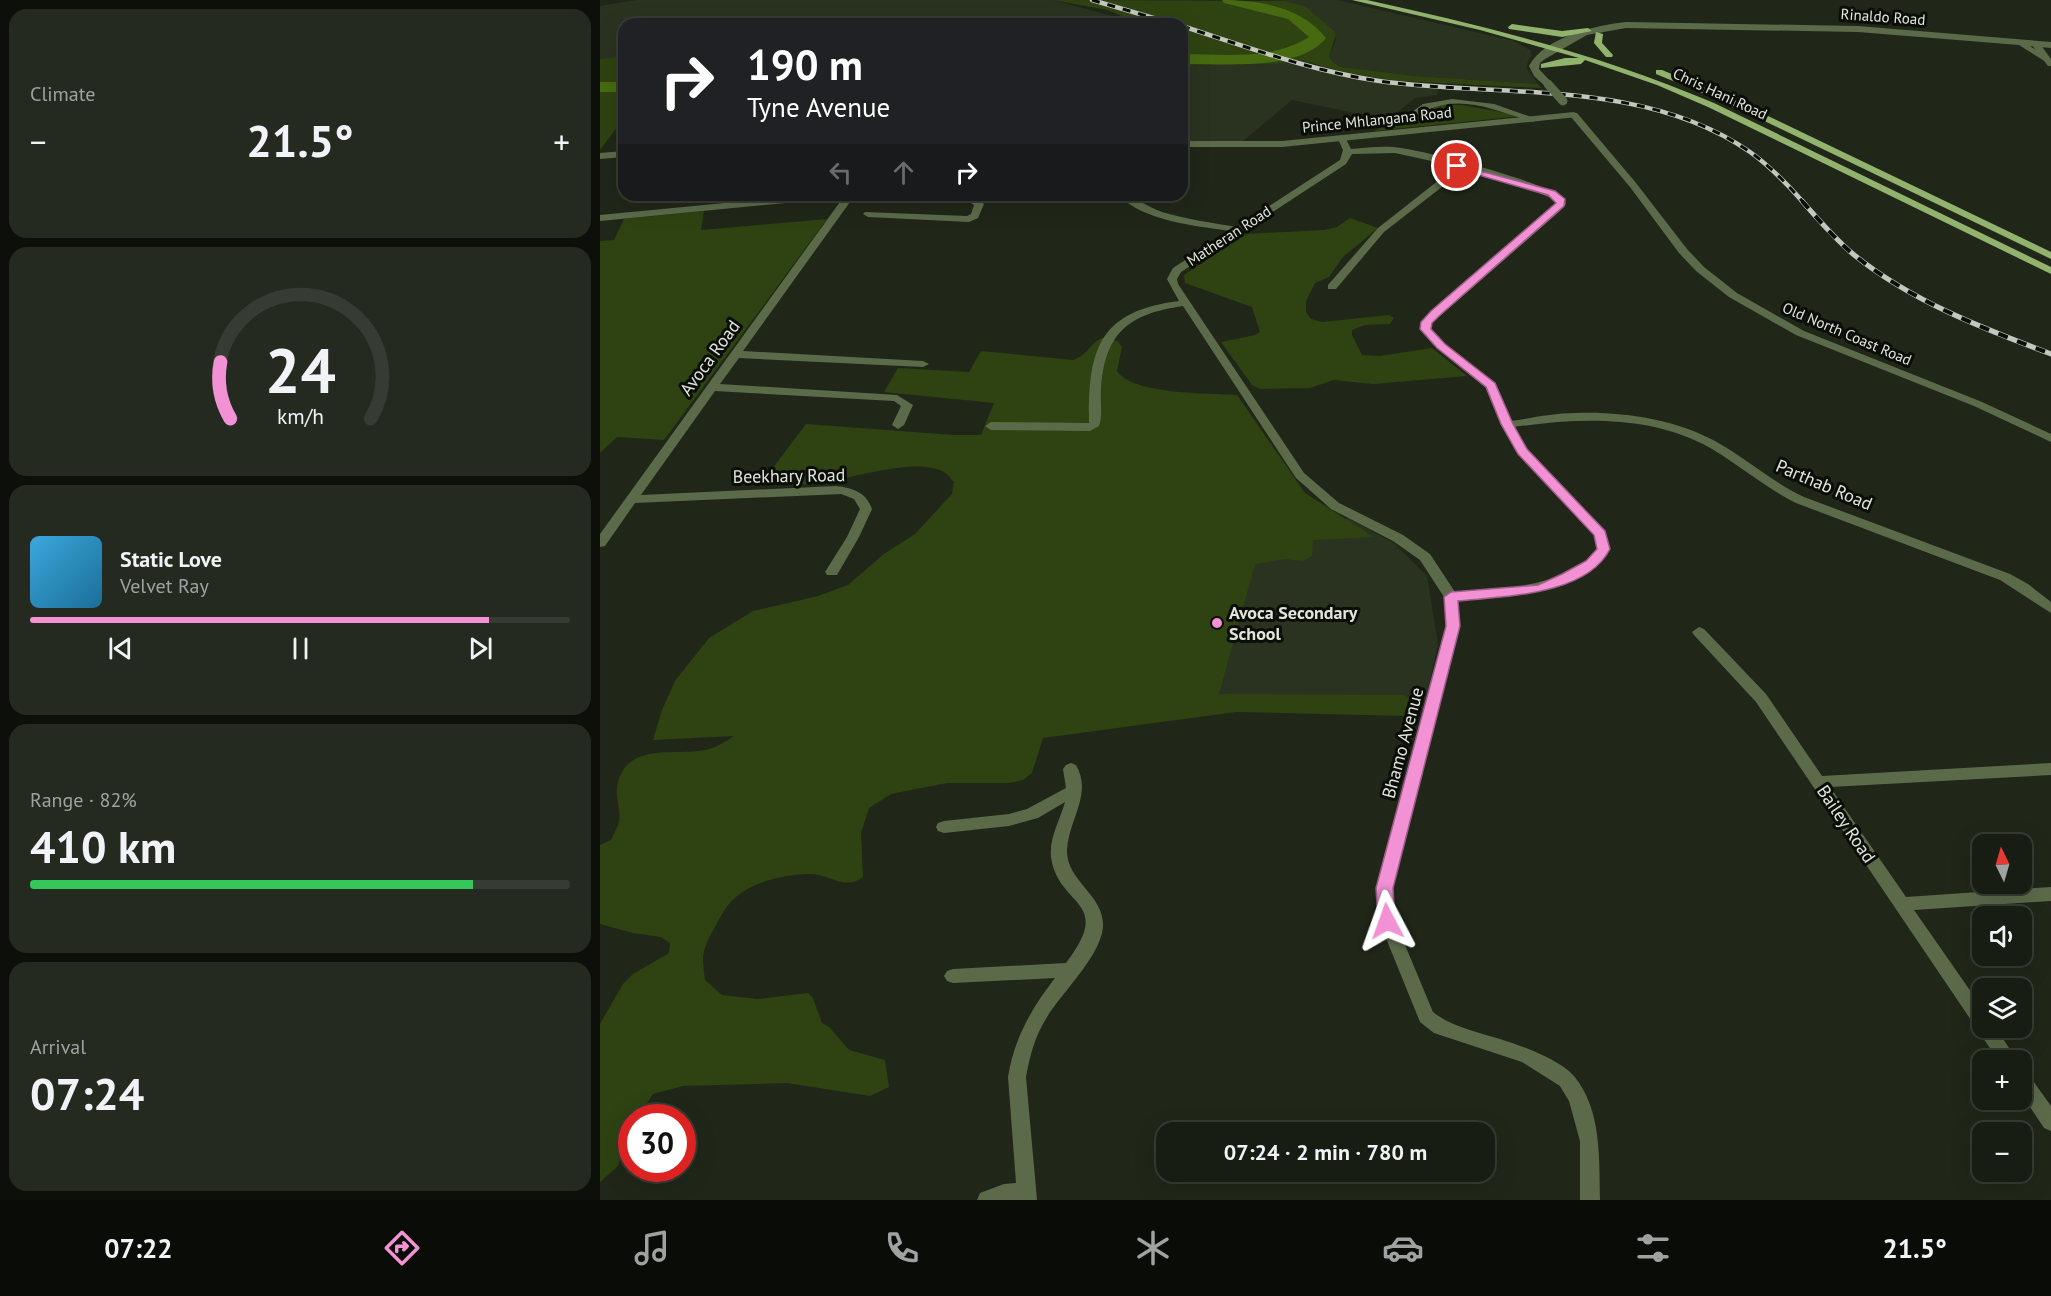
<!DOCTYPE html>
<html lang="en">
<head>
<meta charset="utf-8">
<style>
  body { margin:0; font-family:"PT Sans",sans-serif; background:#252a21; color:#f1f3f6; height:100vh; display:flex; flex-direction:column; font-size:22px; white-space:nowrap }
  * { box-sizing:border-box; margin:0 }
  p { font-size:20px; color:#9fa2a0 }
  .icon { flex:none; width:33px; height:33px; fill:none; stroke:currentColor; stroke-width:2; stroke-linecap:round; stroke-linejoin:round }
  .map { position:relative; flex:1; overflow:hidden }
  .sheet { display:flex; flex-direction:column; gap:9px; padding:9px; background:#0d100a; width:600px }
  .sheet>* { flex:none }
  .banner { position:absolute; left:18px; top:18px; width:570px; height:183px; border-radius:18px; box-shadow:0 6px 24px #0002,0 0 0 2px #363b33; background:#202124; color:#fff; overflow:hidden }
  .needle { width:39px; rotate:355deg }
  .buttons { position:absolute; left:1372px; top:834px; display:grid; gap:12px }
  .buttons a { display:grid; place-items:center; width:60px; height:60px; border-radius:12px; background:#181d13; box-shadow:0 6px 24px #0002,0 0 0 2px #363b33; font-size:30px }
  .speed { position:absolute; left:18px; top:1104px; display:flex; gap:12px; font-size:30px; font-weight:700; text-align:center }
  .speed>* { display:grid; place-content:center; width:78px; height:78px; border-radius:50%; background:#181d13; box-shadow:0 6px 24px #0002,0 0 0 2px #363b33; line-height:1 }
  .speed .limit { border:9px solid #d22; background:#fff; color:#111 }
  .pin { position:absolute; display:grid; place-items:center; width:51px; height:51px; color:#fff; margin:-26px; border:3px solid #fff; border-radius:50%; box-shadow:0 2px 6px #0007 }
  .me { position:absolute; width:66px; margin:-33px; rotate:356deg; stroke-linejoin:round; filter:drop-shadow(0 0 4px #0008) }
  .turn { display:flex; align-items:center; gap:21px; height:126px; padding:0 30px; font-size:27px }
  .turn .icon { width:78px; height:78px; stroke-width:2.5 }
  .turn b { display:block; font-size:42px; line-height:51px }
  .lanes { display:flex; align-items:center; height:57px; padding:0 30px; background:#0003; justify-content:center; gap:30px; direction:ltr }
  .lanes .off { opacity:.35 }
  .big { font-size:45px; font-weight:700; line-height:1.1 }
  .sheet .tile { flex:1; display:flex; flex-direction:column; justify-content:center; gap:9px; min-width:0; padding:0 21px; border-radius:18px; background:#252a21 }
  .sheet .dial { align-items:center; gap:0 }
  .dial svg { height:156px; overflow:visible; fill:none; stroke:#363b33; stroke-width:7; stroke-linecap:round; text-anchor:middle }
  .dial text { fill:#f1f3f6; stroke:none }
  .song { display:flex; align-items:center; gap:18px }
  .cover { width:72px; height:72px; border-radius:9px; background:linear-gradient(135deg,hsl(200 70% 55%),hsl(200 70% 35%)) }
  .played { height:6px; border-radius:3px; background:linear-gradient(90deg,#f391d5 85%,#363b33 85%) }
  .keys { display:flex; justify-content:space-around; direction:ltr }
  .heat { display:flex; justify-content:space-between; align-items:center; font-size:33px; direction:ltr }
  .charge { height:9px; border-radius:4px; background:linear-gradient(90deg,#34c759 82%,#363b33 0) }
  .trip { position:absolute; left:556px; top:1122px; width:339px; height:60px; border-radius:18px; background:#181d13; box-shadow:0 6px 24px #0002,0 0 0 2px #363b33; font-weight:700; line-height:60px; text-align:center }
  .tab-bar { display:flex; height:96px; justify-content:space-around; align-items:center; background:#0a0c08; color:#9fa2a0 }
  .tab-bar .icon { width:42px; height:42px }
  .tab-bar .active { color:#f391d5 }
  .tab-bar b { font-size:27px; color:#f1f3f6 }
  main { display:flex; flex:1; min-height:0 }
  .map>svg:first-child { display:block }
</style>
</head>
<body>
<main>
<section class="sheet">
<div class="tile"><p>Climate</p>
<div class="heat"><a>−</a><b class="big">21.5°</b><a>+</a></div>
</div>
<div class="tile dial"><svg viewBox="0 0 100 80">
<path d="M14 69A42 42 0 1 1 86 69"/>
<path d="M14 69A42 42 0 0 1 9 40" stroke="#f391d5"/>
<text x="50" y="56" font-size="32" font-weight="700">24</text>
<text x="50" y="72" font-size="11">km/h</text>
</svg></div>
<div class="tile">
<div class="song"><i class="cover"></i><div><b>Static Love</b><p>Velvet Ray</p></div></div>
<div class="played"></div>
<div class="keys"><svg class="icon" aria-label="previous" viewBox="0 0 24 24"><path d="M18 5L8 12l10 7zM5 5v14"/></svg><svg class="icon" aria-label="pause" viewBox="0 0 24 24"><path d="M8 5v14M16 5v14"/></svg><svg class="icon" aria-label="next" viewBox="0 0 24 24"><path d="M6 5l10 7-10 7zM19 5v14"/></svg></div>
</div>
<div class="tile"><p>Range · 82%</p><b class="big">410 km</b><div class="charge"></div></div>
<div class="tile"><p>Arrival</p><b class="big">07:24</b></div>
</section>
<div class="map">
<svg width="1451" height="1200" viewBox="0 0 1451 1200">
  <rect width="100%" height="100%" fill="#202719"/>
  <!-- built -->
  <path fill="#2a3320" d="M 36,0 L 453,0 L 542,24 L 24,24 L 24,56 L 0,59 L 0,6 Z
    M 667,0 L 737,0 L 914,41 L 930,50 L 932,55 L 927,64 L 927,69 L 938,84 L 816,76 L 742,67 L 734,63 L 729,57 L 736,39 L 685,1 Z
    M 701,60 L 714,65 L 797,81 L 840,84 L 837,95 L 815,98 L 788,120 L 692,100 L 643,141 L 582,141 L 582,65 L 676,64 Z
    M 748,518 L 794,543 L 827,576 L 838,644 L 824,709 L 631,707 L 400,608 L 483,531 Z"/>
  <!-- green -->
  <path fill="#2e4311" d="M 453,0 L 685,1 L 706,7 L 736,33 L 729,57 L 734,63 L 742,67 L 816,76 L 938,84 L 942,88 L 797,81 L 738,71 L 701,60 L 676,64 L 582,65 L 582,24 L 542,24 L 507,10 Z
    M 24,56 L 24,118 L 0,150 L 0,59 Z
    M 845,105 L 862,105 L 922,116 L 774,131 C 787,124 798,125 811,121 C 824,116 829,107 845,105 Z
    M 104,211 L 101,230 L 227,219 L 64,440 L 17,437 L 0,453 L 0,241 L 14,240 L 24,219 Z
    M 750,218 L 778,228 L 743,257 L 729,277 L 715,283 L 706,301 L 706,312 L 711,319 L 722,322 L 789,315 L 794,318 L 790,324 L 765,325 L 752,330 L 752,335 L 762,355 L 780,356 L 832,348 L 867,376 L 773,384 L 734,380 L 710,388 L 660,389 L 652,385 L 621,342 L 655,335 L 660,332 L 652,307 L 585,283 L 584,275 L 644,234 L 724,230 L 737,227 Z
    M 502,338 L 518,341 L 522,347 L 517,371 C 533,395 609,393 637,395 L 705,493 L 774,537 L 713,540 L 712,556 L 703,561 L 685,559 L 655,564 L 619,694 L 804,695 L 815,704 L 807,716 L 636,712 L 443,738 L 432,773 L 423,780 L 410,783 L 347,783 L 291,794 L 269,808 L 261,833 L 263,877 C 245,891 229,874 210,874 C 187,874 154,881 136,897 C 126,905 121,916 115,927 C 110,935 104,947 103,957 C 103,965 104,973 105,980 L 122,995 L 157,999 L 208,993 L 213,998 L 222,1023 L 229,1027 L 249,1050 L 285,1060 L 289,1087 L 270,1096 L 187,1083 L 83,1086 L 53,1094 L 38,1117 L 32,1118 L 31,1130 L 18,1166 L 0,1182 L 0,1024 L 23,984 L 33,974 L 69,953 L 70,943 L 61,937 L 33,933 L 0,924 L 0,845 L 11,840 C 14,834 17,828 19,822 C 22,808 12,796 20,776 C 34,743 78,756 105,750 C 116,748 125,742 134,736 L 53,740 L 62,710 L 75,681 L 109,638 L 153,611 L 218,596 L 248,585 L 284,554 L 315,534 L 352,494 L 354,482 C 351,479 348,474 344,472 C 302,451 216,499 163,481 L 206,424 L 354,435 L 381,435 L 394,403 L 284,392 L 298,368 L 369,372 L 381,351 L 473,360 C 488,355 489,344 502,338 Z"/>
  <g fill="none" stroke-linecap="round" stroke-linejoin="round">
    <!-- river -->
    <path fill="#476a11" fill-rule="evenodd" d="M 622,0 C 659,0 702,7 726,38 C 699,72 621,63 582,64 L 582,54 C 625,54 671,61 709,37 L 688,19 L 624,3 Z
      M 0,82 L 24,82 L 24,92 L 0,92 Z"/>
    <!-- minor -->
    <path fill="#5b6b4a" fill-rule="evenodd" d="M 1432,41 L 1438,41 L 1451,59 L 1451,66 L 1448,66 L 1432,45 Z
      M 852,99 L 894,104 L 937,119 L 933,122 C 888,108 852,89 809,121 L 802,119 L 823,104 Z
      M 971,113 L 977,113 L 1036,183 L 1087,249 L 1104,267 L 1137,293 L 1204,331 L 1382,402 L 1451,434 L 1451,442 L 1374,406 L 1196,335 L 1129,297 L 1096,271 L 1079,253 L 1030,187 L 971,117 Z
      M 742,136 L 745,137 L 751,149 C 765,148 779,146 793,147 C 821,149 946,182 965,199 L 966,204 L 960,211 L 832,323 L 831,329 L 845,344 L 895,384 L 911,421 C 932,418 954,413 975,413 C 1020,411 1075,419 1115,441 C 1146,458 1172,482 1204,497 L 1410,574 L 1428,584 L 1451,602 L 1451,613 L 1400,580 L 1196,503 C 1162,486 1135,461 1103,444 C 1045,415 977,418 914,427 L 927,449 L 1005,531 L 1010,549 C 987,593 902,598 858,601 L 860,626 L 793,888 L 795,921 L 833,1012 C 852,1027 877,1032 900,1039 C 922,1046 959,1059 974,1076 C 1002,1110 999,1159 1000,1200 L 980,1200 L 980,1141 L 969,1101 L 960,1086 L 922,1062 L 834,1033 L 820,1022 L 779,921 L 777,888 L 846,626 L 844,597 L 820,560 L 793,541 L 731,509 L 696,478 L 583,306 C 528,314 505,333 501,389 C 500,401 503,416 499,426 L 490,431 L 391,430 L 385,426 L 391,422 L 489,423 C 488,349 499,311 579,301 L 567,279 L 573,268 L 630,231 C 597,226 542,221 519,195 C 534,195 547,207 562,212 C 586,219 612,223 637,227 L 740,160 L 743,150 L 738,139 ZM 795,153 L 836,162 L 839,180 L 778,228 L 728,285 L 728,289 L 736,289 L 784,232 L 847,183 L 849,172 L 846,164 L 929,189 L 956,200 L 954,207 L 831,312 L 822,322 L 821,329 L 837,348 L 886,388 L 901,425 L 918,454 L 994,535 L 998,549 C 975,586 894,590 855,592 L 830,554 L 803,535 L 739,503 L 704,473 L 578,284 L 577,279 L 581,272 L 746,164 L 752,154 Z
      M 208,195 L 242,195 L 237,198 L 0,221 L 0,215 Z
      M 245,195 L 255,195 L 143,351 L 323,361 L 329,364 L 323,367 L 139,358 L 120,384 L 297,395 L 313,405 L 304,425 L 298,429 L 292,425 L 301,406 L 294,401 L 115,391 L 41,495 L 236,486 C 253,488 266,492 272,509 L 259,537 L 237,575 L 227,575 L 225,572 L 247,537 L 260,509 L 254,499 L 241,494 L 35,503 L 5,546 L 0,547 L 0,534 Z
      M 268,195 L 373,197 L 384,204 L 378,218 L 369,222 L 268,217 L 263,214 L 265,212 L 367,216 L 371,214 L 374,205 L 371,203 L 273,198 Z
      M 1099,627 L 1104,629 L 1166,694 L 1222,776 L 1451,763 L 1451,775 L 1230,787 L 1306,897 L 1451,887 L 1451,901 L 1314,910 L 1383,1009 L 1383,1028 L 1396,1028 L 1417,1060 L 1398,1060 L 1156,702 L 1094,635 L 1092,632 Z
      M 471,763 L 476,765 C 493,794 468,821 467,850 C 466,881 505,895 503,927 C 500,957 463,991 447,1017 C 435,1036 430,1055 426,1077 L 437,1200 L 377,1200 L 380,1193 L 404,1184 L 416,1183 L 408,1077 C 414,1039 431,1009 455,978 L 353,983 L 347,981 L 344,976 L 347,971 L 353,969 L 466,963 C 515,899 458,908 451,857 C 449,838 460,820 465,802 L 438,818 L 409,826 L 344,833 L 338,831 L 336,827 L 338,823 L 344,821 L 409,814 L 427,809 L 466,788 L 463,769 L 466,765 Z
      M 1422,1072 L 1428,1074 L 1451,1106 L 1451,1131 L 1444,1128 L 1422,1095 Z"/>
    <!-- tertiary -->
    <path fill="#5b6b4a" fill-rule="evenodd" d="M 1026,22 L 1258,26 L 1451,42 L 1451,48 L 1430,46 L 1451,60 L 1451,65 L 1419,45 L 1258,32 L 1026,28 L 987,35 L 945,59 L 940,63 L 939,69 L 951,82 L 951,86 L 945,86 L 934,76 L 929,66 C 944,37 997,25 1026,22 Z
      M 974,112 L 979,115 L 977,117 L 682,147 L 582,147 L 582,141 L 682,141 Z
      M 24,151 L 24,157 L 0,159 L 0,153 Z"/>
    <!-- primary -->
    <path fill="#91b36d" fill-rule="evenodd" d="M 752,0 L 767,0 C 886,26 1002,55 1114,103 L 1451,267 L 1451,274 L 1108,107 L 1057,85 L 985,60 L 981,64 L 941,68 L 941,64 L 965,58 L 979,58 L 880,30 Z
      M 912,24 L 962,31 L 988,28 L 992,31 L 962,37 L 909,29 L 908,27 Z
      M 996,32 L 1003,34 L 1002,43 L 1013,55 L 1012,57 L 1006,57 L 994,43 Z
      M 1056,70 L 1062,70 L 1137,101 L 1451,252 L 1451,259 L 1131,105 L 1056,74 Z"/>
    <defs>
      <path id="rail-far1" d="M 492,0 L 574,24
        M 582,26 C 647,47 711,71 779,81 C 901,98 1043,78 1150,152 C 1170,166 1187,184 1203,202"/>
      <path id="rail" d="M 1202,201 C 1218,219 1234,238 1253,254 C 1311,301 1382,328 1451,354"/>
    </defs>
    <!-- rail-far1 casing -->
    <use href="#rail-far1" stroke="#c3c8be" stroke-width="4.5"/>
    <!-- rail casing -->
    <use href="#rail" stroke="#c3c8be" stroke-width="5"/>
    <!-- rail-far1 -->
    <use href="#rail-far1" stroke="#0b0e08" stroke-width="3" stroke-dasharray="8" stroke-linecap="butt"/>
    <!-- rail -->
    <use href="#rail" stroke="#0b0e08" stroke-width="4" stroke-dasharray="10" stroke-linecap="butt"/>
    <!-- tertiary-bridge -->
    <path stroke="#5b6b4a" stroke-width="9" d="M 948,84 L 963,101"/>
  </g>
  <!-- route -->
  <path fill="#f391d5" stroke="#9e5e8a" stroke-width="1.5" d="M 854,164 L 955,191 L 965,199 L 964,206 L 839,316 L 832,323 L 831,329 L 845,344 L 895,383 L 913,424 L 927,449 L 1005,531 L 1010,549 C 986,596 904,596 858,601 L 860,626 L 793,888 L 795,921 L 793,926 L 787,928 L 781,926 L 778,921 L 776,888 L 846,626 L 844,597 L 851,592 L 938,585 L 962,574 L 986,561 L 997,549 L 994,535 L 918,454 L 901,424 L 886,387 L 837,348 L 820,329 L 821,322 L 831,311 L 956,203 L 948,195 L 854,168 Z"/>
  <!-- markers -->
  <circle fill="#f391d5" stroke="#0b0e08" stroke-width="2" cx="617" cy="623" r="6"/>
  <g text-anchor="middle" stroke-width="6" stroke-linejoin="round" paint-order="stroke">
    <!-- far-street labels -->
    <g font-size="15" fill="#e1e6dd" stroke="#0b0e08">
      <text transform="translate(1283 17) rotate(4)" y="5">Rinaldo Road</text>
      <text transform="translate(1120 94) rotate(25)" y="5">Chris Hani Road</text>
      <text transform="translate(777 120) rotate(-6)" y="5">Prince Mhlangana Road</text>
      <text transform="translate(629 236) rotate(-33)" y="5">Matheran Road</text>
      <text transform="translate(1247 334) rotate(23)" y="5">Old North Coast Road</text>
    </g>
    <!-- street labels -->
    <g font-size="18" fill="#e1e6dd" stroke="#0b0e08">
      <text transform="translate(110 358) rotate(-54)" y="6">Avoca Road</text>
      <text transform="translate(189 476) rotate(-1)" y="6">Beekhary Road</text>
      <text transform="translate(1224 485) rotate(23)" y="6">Parthab Road</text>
      <text transform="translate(803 743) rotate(-75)" y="6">Bhamo Avenue</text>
      <text transform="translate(1246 824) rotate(56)" y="6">Bailey Road</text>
    </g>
    <!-- poi labels -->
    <g font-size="18" font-weight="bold" fill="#e1e6dd" stroke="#0b0e08" text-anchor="start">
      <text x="629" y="619">Avoca Secondary<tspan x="629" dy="21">School</tspan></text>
    </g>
  </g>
</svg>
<div class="buttons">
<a><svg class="needle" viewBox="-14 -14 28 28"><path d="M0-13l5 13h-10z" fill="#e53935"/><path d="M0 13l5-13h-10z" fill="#9fa2a0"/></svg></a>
<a><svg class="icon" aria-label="sound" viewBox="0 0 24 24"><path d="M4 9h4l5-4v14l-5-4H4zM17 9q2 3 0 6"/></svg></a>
<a><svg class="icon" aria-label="layers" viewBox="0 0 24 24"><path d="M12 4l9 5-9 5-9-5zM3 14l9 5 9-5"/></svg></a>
<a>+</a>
<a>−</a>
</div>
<div class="speed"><div class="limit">30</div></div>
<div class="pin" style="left:857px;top:166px;background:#d93025"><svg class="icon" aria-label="arrive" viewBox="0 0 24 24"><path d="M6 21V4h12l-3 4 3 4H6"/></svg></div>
<svg class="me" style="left:787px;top:921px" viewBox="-20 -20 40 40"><path d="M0-17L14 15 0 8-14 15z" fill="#f391d5" stroke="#fff" stroke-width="4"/></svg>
<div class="trip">07:24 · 2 min · 780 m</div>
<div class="banner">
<div class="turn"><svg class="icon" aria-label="right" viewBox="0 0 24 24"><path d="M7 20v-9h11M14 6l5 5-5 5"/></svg><div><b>190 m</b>Tyne Avenue</div></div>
<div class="lanes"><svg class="icon off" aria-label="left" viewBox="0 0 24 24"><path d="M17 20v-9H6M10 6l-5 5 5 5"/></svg><svg class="icon off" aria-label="ahead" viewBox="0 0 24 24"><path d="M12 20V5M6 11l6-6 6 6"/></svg><svg class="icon" aria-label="right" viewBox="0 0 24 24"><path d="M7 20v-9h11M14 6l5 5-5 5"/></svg></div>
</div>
</div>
</main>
<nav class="tab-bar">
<b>07:22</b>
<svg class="icon active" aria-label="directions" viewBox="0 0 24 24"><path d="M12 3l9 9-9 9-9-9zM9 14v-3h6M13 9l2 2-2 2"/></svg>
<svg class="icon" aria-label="music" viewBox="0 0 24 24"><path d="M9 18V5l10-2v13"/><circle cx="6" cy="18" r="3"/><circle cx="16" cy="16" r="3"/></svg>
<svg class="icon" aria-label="phone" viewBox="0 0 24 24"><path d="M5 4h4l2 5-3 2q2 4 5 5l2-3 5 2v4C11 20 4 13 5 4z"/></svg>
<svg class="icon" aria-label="climate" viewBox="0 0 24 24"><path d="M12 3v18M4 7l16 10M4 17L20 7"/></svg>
<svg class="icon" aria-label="car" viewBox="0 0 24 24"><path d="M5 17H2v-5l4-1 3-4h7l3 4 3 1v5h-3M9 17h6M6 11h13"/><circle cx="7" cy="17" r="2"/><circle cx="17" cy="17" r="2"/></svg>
<svg class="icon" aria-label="filters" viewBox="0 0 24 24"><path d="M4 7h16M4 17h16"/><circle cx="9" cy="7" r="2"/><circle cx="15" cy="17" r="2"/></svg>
<b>21.5°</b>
</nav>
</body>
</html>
